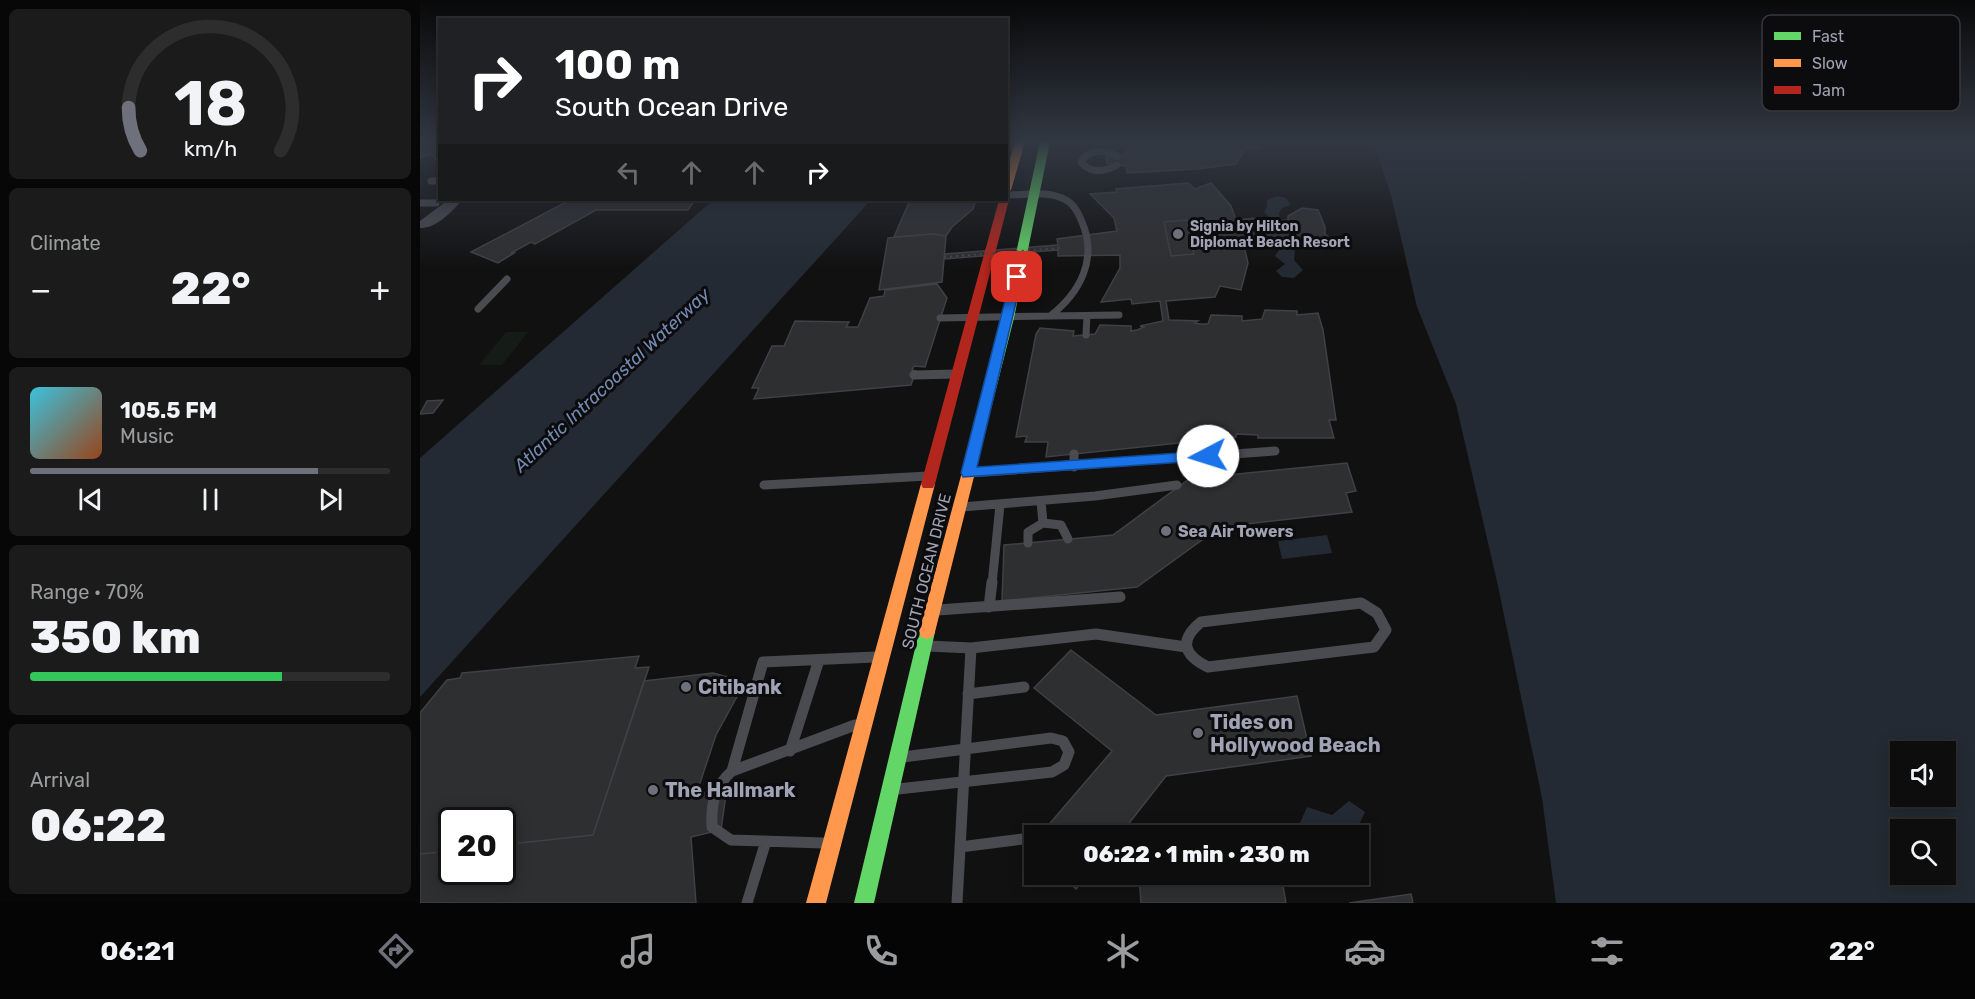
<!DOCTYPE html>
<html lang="en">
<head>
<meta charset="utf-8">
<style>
  body { margin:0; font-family:Rubik,sans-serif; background:#1b1b1b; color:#f1f3f6; height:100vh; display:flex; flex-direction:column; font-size:22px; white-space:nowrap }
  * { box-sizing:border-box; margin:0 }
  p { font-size:20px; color:#9a9c9d }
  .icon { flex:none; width:33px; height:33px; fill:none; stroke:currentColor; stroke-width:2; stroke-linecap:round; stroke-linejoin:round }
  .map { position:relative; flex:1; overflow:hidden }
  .sheet { display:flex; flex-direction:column; gap:9px; padding:9px; background:#070707; width:420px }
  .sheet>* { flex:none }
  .hud { position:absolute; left:18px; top:18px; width:570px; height:183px; border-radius:0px; box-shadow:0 3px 15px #0003,0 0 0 2px #2d2d2e; background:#202124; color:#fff; overflow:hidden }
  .tools { position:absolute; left:1470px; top:741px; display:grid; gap:12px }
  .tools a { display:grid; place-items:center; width:66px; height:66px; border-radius:0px; background:#0d0d0d; box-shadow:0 3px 15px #0003,0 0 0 2px #2d2d2e; font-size:30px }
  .speed { position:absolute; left:18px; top:807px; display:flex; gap:12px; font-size:30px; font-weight:700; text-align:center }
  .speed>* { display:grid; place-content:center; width:78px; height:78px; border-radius:50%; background:#0d0d0d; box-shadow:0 3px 15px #0003,0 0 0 2px #2d2d2e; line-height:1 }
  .speed .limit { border:3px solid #111; border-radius:9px; background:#fff; color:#111 }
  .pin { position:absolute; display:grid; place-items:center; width:51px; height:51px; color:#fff; margin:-26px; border-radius:12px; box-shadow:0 3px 9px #0006 }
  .me { position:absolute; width:66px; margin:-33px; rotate:265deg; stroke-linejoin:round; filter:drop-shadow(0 0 4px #0008) }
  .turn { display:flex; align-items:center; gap:21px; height:126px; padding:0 18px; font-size:27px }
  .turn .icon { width:78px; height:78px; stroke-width:2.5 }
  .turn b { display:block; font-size:42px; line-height:51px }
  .lanes { display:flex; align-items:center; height:57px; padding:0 18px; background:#0003; justify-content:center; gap:30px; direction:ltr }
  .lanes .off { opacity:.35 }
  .big { font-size:45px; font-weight:800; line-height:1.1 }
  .sheet .card { flex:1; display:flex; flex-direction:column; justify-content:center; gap:9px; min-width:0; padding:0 21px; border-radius:9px; background:#1b1b1b }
  .sheet .dial { align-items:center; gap:0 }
  .dial svg { height:156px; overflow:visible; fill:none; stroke:#2d2d2e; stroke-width:7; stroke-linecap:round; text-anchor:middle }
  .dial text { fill:#f1f3f6; stroke:none }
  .song { display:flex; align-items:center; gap:18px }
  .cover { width:72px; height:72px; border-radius:9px; background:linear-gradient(135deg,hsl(190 70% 55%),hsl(20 70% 35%)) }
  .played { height:6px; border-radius:3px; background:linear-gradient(90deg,#6e707b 80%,#2d2d2e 80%) }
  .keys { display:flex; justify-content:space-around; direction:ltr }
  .heat { display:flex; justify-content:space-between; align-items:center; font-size:33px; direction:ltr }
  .charge { height:9px; border-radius:4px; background:linear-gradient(90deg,#34c759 70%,#2d2d2e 0) }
  .trip { position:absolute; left:604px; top:825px; width:345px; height:60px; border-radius:0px; background:#0d0d0d; box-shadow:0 3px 15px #0003,0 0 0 2px #2d2d2e; font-weight:800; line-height:60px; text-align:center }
  .tabs { display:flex; height:96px; justify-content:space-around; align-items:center; background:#050505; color:#9a9c9d }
  .tabs .icon { width:42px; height:42px }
  .tabs .active { color:#6e707b }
  .tabs b { font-size:27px; color:#f1f3f6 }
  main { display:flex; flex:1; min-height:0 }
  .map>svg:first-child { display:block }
</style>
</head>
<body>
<main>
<section class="sheet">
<div class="card dial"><svg viewBox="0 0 100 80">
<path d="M14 69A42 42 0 1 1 86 69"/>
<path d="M14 69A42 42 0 0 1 8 47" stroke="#6e707b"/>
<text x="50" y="56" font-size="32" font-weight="700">18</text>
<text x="50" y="72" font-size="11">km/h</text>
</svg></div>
<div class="card"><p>Climate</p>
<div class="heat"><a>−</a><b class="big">22°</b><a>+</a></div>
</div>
<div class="card">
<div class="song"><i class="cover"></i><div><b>105.5 FM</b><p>Music</p></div></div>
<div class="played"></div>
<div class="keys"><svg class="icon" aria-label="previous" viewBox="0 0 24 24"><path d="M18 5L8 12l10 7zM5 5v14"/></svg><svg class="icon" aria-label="pause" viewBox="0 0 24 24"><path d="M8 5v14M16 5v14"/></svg><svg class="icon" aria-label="next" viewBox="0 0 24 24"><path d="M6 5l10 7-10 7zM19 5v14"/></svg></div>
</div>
<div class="card"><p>Range · 70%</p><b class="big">350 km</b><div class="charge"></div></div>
<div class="card"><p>Arrival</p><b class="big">06:22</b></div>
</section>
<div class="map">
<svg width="1555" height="903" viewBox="0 0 1555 903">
  <rect width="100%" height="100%" fill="#111"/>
  <!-- green -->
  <path fill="#151b17" d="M 86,332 L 108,332 L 82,365 L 59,365 Z"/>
  <!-- water -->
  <path fill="#242a33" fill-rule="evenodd" d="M 953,142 L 1555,142 L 1555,903 L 1136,903 L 1122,798 L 1078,586 L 1036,404 L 997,307 L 971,195 ZM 1480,752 L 1526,752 L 1526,796 L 1480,796 ZM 1480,830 L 1526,830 L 1526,874 L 1480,874 Z
    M 858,196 L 866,198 L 871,205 L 862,208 L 859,213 L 869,246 L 875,251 L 874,260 L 883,270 L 874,278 L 862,277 L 856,271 L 865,264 L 855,256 L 860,249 L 849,217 L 844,212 L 847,207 L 847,200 Z
    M 293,200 L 451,200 L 0,697 L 0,458 Z
    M 907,535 L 912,553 L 862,559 L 858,541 Z
    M 929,801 L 945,812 L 934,835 L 899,835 L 880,823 L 887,807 L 912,815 Z"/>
  <!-- building -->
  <path fill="#2e2f31" stroke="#404045" stroke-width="1.5" d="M 0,142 L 12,142 L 2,145 L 5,149 L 20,144 L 20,158 L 16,160 L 11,154 L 0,158 Z
    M 729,142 L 730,145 L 740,147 L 753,146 L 748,142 L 837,142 L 840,148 L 825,149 L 816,164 L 777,169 L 707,173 L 706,166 L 687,163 L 686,157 L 704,155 L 711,146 L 716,146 L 715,143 Z
    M 768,183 L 775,189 L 791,183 L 811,206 L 816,220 L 836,218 L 843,222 L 868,220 L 868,216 L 882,208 L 898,210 L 905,227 L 905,234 L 911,240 L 909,245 L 904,247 L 890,243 L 881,245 L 870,237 L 848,239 L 844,244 L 824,246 L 828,263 L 821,290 L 800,286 L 795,297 L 746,301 L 749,320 L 778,321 L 775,323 L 781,324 L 788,324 L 791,315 L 822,316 L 822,321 L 842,319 L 845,310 L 877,311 L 877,315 L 898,313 L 903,330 L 916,420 L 909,420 L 914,438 L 838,438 L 838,435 L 816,434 L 816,437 L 626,457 L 628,442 L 605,442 L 607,436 L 596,437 L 616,334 L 620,328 L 654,331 L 653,336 L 675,334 L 680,325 L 711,326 L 711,331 L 717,330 L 724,327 L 720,326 L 743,321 L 740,301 L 712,304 L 711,299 L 681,302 L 700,268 L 700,255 L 638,256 L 638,250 L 524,259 L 525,254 L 638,245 L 637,239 L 697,231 L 694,218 L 670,194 L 697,192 L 696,189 Z
    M 150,200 L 275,200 L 268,210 L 176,210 L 115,244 L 111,242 L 91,253 L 94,253 L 78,263 L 51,252 Z
    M 490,200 L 556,200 L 553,209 L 532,227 L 526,236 L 513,234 L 474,237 Z
    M 767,220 L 774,254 L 751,256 L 744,222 Z
    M 513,234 L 526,236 L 522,282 L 459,290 L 468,238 Z
    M 517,284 L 527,298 L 505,367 L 494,366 L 492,370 L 496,371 L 491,385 L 334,399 L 339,388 L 332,388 L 352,346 L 364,346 L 375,321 L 429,322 L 426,327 L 438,327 L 450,298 L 464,296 L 465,290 Z
    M 23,400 L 13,413 L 0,414 L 7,401 Z
    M 927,463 L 936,491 L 926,493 L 932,512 L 800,527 L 717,587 L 582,601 L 584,545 L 693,535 L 769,479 Z
    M 651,650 L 736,715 L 877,696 L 891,756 L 746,776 L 699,836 L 619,836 L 692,751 L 614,688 Z
    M 219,656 L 215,668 L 229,667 L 173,835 L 82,845 L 82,820 L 32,820 L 32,851 L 0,854 L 0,713 L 27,680 L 40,678 L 42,673 Z
    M 293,673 L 325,682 L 296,735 L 280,783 L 277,794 L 307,787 L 301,830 L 271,837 L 276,903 L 0,903 L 0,854 L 32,851 L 32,872 L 82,872 L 82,845 L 173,835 L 224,681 Z
    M 852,827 L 853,836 L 790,836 Z
    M 639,874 L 668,874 L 656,889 Z
    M 719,874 L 861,874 L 866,903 L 721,903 Z
    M 991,894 L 993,903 L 929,903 Z"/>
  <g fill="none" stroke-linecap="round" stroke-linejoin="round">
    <!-- lane-far2 -->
    <path stroke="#4a4b51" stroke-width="7" d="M 697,156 C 684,150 669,148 661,162 C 671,174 684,172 697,165
      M 11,181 L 20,181
      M 0,203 L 16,203
      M 58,309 L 87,279
      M 630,316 L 699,315
      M 520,318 L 630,316 C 660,293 678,259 662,222 C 659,214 654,204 646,200 C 629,190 605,195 586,195
      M 666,335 L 667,316"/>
    <!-- lane-far1 -->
    <path stroke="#4a4b51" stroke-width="9" d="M 494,375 L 536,374
      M 654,454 L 654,467
      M 552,473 L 855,451
      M 344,485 L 508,476
      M 542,507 L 675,496 L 757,485
      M 623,523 L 641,525 L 648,539
      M 608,543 L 608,532 L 623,523 L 621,501
      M 572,584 L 580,505"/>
    <!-- lane -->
    <path stroke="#4a4b51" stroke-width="11" d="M 941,603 L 957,613 L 966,630 L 954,647 L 788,667 C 763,655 759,640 781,622 Z
      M 569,607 L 572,582
      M 518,610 L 700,597
      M 508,646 L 551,648
      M 548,694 L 604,687
      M 370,751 L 399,660
      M 312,771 L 343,662 L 455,657
      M 478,789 L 632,772 L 644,765 L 649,752 L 643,741 L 631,738 L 483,757
      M 403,843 L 311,840 L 292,827 C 291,804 294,787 312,771 L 435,725
      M 540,847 L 603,839
      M 327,903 L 346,841
      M 537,903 L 551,648 L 676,634 L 766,647"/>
    <!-- street -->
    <path fill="#4a4b51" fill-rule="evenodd" d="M 28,200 L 42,200 C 32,212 15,229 0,228 L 0,221 Z"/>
    <!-- fast -->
    <path fill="#63d668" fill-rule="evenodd" d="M 620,142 L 630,142 L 594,318 L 572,405 L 566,410 L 560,405 L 582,318 Z
      M 507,625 L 513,627 L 515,632 L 454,903 L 434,903 L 499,632 L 501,627 Z"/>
    <!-- slow -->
    <path fill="#ff974d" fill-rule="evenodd" d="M 595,142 L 605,142 L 591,190 L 586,193 L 586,172 Z
      M 566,400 L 572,405 L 515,632 L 513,637 L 507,639 L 501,637 L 499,632 L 560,405 Z
      M 508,479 L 513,480 L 515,484 L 406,903 L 386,903 L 501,484 L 503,480 Z"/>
    <!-- jam -->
    <path fill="#b3261e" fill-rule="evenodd" d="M 586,198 L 589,200 L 515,484 L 513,488 L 503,488 L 501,484 L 579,200 L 586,200 Z"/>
    <!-- path-bridge -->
    <path stroke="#46474c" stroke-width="2" stroke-dasharray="2 4" stroke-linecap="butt" d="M 524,257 L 640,248"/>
  </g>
  <!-- sky -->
  <linearGradient id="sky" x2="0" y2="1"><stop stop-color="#090909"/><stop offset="0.53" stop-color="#323843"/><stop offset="1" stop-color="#323843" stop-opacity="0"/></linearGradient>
  <rect width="1555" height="268" fill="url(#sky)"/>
  <!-- route -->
  <path fill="#1a73e8" stroke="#114b97" stroke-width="1.5" d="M 597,274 L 602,277 L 557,467 L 788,451 L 793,453 L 793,460 L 543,477 L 541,473 L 591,277 Z"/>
  <!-- markers -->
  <g fill="#6e707b" stroke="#0c0b0d" stroke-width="2">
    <circle cx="758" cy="234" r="6"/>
    <circle cx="746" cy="531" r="6"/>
    <circle cx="266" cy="687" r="6"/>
    <circle cx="778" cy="733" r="6"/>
    <circle cx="233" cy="790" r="6"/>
  </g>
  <g text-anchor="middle" stroke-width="6" stroke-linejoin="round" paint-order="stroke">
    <!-- far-poi labels -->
    <g font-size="14" font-weight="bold" fill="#a0a3b4" stroke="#0c0b0d" text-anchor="start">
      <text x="770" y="231">Signia by Hilton<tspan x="770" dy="16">Diplomat Beach Resort</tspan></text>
    </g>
    <!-- poi labels -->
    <g font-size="16" font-weight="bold" fill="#a0a3b4" stroke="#0c0b0d" text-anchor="start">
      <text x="758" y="537">Sea Air Towers</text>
    </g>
    <!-- street labels -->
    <g font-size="16" fill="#a0a3b4" stroke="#0c0b0d">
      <text transform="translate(506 571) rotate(-76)" y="6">SOUTH OCEAN DRIVE</text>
    </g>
    <!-- water labels -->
    <g font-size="18" font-style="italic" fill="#738bb3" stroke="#0c0b0d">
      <text transform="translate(192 380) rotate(-43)" y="6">Atlantic Intracoastal Waterway</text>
    </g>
    <!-- near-poi labels -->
    <g font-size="20" font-weight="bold" fill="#a0a3b4" stroke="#0c0b0d" text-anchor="start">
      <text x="278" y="694">Citibank</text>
      <text x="790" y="729">Tides on<tspan x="790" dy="23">Hollywood Beach</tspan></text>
      <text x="245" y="797">The Hallmark</text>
    </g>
  </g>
  <!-- legend -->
  <rect x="1342" y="15" width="198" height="96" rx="9" fill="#0c0b0d" stroke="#38393f" stroke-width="1.5"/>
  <rect x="1354" y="32" width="27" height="8" fill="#63d668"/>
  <rect x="1354" y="59" width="27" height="8" fill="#ff974d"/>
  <rect x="1354" y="86" width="27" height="8" fill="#b3261e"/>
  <g font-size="16" fill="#a0a3b4">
    <text x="1392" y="42">Fast</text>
    <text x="1392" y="69">Slow</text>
    <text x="1392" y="96">Jam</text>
  </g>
</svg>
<div class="tools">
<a><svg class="icon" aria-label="sound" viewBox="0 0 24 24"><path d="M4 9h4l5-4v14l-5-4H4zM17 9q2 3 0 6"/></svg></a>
<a><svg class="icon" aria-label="search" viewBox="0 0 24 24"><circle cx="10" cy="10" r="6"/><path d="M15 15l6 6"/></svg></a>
</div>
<div class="speed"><div class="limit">20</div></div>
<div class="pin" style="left:597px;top:277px;background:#d93025"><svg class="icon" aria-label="arrive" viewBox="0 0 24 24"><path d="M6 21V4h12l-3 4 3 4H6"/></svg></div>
<svg class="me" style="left:788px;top:456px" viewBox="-20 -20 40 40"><circle r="19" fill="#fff"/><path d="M0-13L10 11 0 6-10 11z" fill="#1a73e8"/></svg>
<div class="trip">06:22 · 1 min · 230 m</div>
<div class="hud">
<div class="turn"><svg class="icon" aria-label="right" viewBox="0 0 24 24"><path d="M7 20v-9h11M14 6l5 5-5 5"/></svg><div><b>100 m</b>South Ocean Drive</div></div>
<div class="lanes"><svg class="icon off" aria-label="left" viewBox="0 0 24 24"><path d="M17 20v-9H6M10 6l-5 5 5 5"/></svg><svg class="icon off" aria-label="ahead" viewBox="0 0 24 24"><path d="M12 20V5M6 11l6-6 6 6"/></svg><svg class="icon off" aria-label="ahead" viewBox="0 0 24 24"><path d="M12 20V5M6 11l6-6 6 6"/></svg><svg class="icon" aria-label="right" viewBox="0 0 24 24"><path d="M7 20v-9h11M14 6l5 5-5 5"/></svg></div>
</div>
</div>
</main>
<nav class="tabs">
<b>06:21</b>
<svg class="icon active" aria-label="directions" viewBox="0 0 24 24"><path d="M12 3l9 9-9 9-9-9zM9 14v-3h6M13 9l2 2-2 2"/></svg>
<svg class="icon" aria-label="music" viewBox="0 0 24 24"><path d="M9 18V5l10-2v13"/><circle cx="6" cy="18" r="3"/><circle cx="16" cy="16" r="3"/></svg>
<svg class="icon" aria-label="phone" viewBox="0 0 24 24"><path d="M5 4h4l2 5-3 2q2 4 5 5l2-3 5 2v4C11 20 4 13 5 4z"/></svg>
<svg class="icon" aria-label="climate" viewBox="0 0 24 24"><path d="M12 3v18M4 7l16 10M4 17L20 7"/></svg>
<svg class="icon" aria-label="car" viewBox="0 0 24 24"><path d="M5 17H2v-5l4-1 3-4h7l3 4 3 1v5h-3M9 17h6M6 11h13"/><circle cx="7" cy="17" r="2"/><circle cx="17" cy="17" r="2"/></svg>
<svg class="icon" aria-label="filters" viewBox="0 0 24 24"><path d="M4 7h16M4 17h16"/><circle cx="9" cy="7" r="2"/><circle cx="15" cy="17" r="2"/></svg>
<b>22°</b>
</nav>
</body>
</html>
